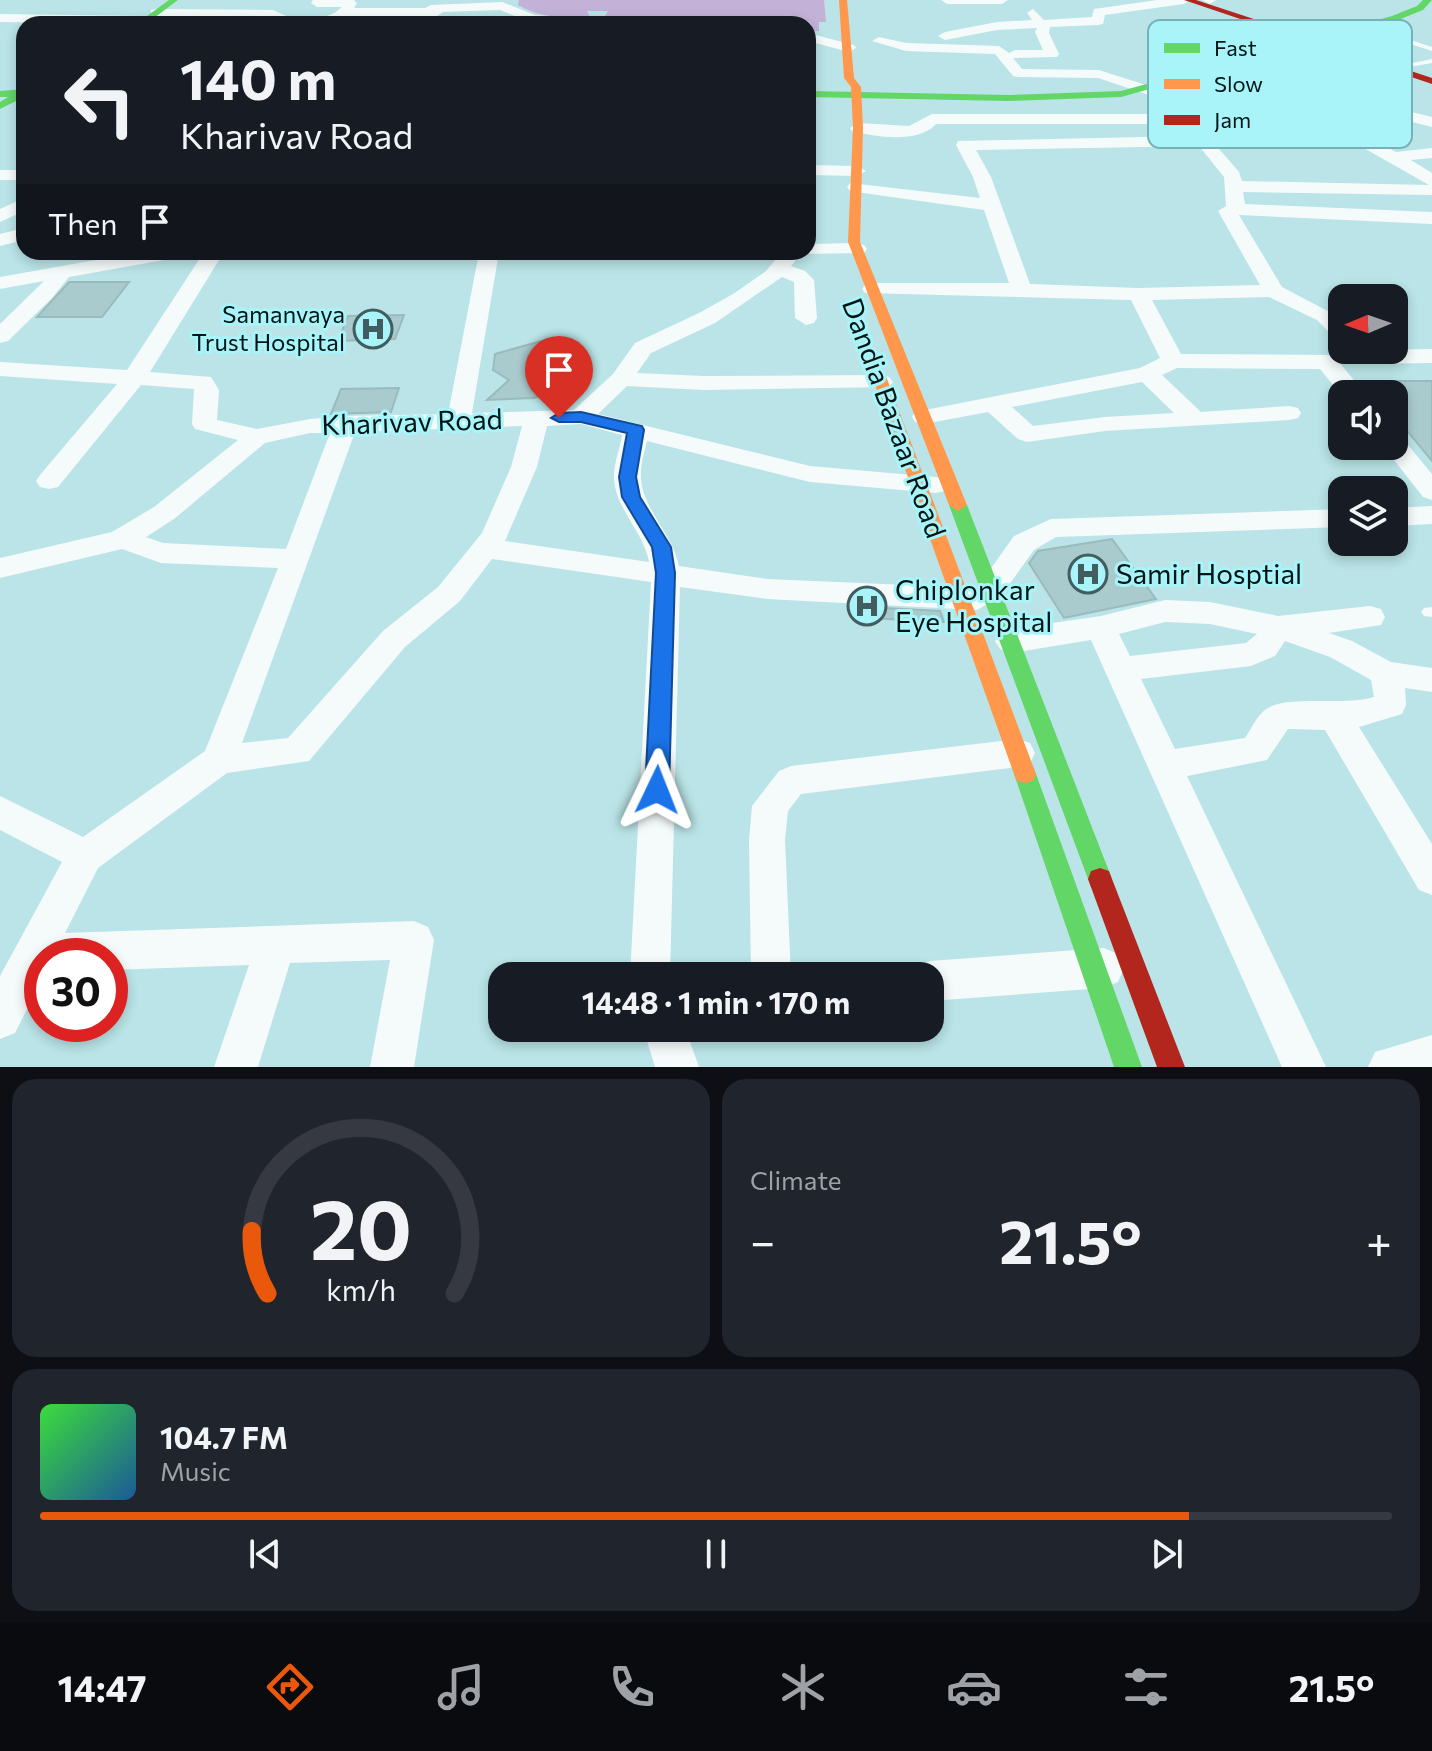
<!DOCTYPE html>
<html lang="en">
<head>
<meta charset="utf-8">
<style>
  body { margin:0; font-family:Commissioner,sans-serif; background:#20242c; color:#f1f3f6; height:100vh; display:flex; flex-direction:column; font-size:30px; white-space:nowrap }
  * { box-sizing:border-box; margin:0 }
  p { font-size:26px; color:#9ea1a6 }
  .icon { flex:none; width:44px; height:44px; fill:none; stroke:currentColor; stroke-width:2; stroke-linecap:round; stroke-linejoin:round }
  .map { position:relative; height:1067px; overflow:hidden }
  .sheet { display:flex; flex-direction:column; gap:12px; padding:12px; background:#0d0f14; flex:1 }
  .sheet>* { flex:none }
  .top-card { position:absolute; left:16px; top:16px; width:800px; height:244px; border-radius:24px; box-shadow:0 4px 12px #0003; background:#171b24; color:#f1f3f6; overflow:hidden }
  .needle { width:52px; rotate:268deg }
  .tools { position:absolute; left:1328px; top:284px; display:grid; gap:16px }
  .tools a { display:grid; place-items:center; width:80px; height:80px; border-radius:16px; background:#171b24; box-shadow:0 4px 12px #0003; font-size:40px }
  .speed { position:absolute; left:24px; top:938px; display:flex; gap:16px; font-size:40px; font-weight:700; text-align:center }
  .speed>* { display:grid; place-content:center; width:104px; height:104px; border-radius:50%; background:#171b24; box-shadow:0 4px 12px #0003; line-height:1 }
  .speed .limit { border:12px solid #d22; background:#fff; color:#111 }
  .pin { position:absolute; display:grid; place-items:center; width:68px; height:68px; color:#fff; margin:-82px -34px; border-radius:50% 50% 50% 0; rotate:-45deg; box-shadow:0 0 8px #0007 }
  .pin .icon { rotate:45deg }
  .me { position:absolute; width:88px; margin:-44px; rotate:2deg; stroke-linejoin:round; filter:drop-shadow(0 0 6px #0008) }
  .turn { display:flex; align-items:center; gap:28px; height:168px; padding:0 32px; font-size:36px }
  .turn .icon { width:104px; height:104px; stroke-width:2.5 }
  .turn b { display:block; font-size:56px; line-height:68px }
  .then { display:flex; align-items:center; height:76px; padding:0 32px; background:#0003; gap:16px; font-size:30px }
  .big { font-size:60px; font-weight:700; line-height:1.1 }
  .sheet .widget { flex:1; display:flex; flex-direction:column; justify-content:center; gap:12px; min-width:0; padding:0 28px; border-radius:24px; background:#20242c }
  .sheet .dial { align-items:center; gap:0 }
  .dial svg { height:208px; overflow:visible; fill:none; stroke:#363941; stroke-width:7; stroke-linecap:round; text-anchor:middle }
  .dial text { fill:#f1f3f6; stroke:none }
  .song { display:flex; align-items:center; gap:24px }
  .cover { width:96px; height:96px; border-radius:12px; background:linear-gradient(135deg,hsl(120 70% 55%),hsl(210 70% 35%)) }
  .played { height:8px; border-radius:4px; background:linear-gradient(90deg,#ea580c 85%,#363941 85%) }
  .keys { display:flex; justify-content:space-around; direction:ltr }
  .heat { display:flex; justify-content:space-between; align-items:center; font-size:44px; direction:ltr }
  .sheet .tiles { flex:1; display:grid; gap:12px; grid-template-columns:1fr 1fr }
  .widget:last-child { grid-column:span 2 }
  .trip { position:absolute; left:488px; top:962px; width:456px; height:80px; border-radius:24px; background:#171b24; box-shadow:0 4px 12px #0003; font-weight:700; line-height:80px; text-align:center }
  .tabs { display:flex; height:128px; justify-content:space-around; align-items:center; background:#090b0e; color:#9ea1a6 }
  .tabs .icon { width:56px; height:56px }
  .tabs .on { color:#ea580c }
  .tabs b { font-size:36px; color:#f1f3f6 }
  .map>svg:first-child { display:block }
</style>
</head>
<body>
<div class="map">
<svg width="1432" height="1067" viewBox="0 0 1432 1067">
  <rect width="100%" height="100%" fill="#bae4e7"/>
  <!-- water -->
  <path fill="#c4b1d7" d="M 519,0 L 824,0 L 826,22 L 819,22 L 819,31 L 812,31 L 810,22 L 609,20 L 605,16 L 608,11 L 587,11 L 590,17 C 564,18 541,18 518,5 Z"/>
  <!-- building -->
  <path fill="#aacbce" stroke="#9abbbd" stroke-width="2" d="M 69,282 L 129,282 L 102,317 L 37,317 Z
    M 404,315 L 395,339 L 338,341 L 348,316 Z
    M 549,339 L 584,381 L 534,398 L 487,400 L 509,380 L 493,370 L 495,354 Z
    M 1394,381 L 1432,381 L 1432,461 L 1394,415 Z
    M 399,388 L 391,412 L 331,414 L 341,389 Z
    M 1112,539 L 1156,599 L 1064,618 L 1029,563 L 1038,551 Z
    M 867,607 L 940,611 L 944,622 L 869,618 Z"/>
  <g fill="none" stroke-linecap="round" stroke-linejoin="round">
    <!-- lane -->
    <path fill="#f5fbfb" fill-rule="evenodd" d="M 1398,36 L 1432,47 L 1432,51 L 1396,39 Z
      M 1432,59 L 1432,63 L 1392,70 L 1388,68 Z
      M 1432,607 L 1432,617 L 1424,616 L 1421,612 L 1424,608 Z"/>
    <!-- street -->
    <path fill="#f5fbfb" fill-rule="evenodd" d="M 313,0 L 354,0 L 357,3 L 354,8 L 425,8 L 431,5 L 502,2 L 535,15 L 593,20 L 600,24 L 533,23 L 500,10 L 443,12 L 437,16 L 348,16 L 337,24 L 292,24 C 309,13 324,24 342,7 L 317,7 L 311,3 Z
      M 941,0 L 1008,0 L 1002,4 L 947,4 Z
      M 1157,0 L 1190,0 L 1184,4 L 1105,15 L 1103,24 L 1098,25 L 1050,27 L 1049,33 L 1059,54 L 1057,57 L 1013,58 L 1022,69 L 1099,70 L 1171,93 L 1205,132 L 1317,122 L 1293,101 L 1310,65 L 1274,46 L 1272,43 L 1279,39 L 1325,63 L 1309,100 L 1335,120 L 1396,152 L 1432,148 L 1432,158 L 1411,160 L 1432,173 L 1432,195 L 1243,192 L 1245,204 L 1432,212 L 1432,224 L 1239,215 L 1282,287 L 1341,318 L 1342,339 L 1334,337 L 1317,320 L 1269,297 L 1152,300 L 1181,354 L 1327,355 L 1335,357 L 1365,394 L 1342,396 L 1320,369 L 1177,368 L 1162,375 L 1201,412 L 1289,406 L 1298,408 L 1301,413 L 1298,418 L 1289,420 L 1105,431 L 1027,442 L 1018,439 L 988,412 L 924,424 L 915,422 L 912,417 L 915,412 L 1140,368 L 1160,358 L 1131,300 L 865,293 L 862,289 L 865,285 L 872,283 L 1009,283 L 984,210 L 856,192 L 850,191 L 847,187 L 850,183 L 980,198 L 973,177 L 956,145 L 958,141 L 1191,136 L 1185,129 L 1154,124 L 936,124 C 918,144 876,137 852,131 L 850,128 L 858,123 L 909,126 L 932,114 L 1154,114 L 1176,117 L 1161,99 L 1098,78 L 1018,77 L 1013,76 L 995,54 L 906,51 L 872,41 L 879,37 L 906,43 L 999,46 L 1009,53 L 1015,50 L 1043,50 L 1035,32 L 1037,28 L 997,30 L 945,40 L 938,36 L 945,32 L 997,22 L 1032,20 L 1027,13 L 1033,9 L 1044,20 L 1092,17 L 1094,9 ZM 1332,130 L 1429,185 L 1242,181 L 1239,172 L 1214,143 ZM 1199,146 L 1224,177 L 1226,206 L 1218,211 L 1260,285 L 1138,288 L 1030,284 L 991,177 L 976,150 ZM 1142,382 L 1174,413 L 1105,417 L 1033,426 L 1012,407 Z
      M 1202,0 L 1216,0 L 1210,4 Z
      M 156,9 L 273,10 L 286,16 L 282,24 L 268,24 L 271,18 L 151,16 L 151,10 Z
      M 0,14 L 146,16 L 153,20 L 146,24 L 0,22 Z
      M 808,33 L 854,45 L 856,48 L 849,52 L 808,41 Z
      M 1399,109 L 1432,117 L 1432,127 L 1393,117 L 1393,111 Z
      M 808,165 L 857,166 L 866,171 L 857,176 L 808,175 Z
      M 0,170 L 24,170 L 24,180 L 0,180 Z
      M 24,198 L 24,211 L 0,222 L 0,209 Z
      M 24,228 L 24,240 L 0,246 L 0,234 Z
      M 857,243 L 864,245 L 867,249 L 864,253 L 801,254 L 791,266 L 805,271 L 814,280 L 817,318 L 814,323 L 806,325 L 795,318 L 794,282 L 782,277 L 715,323 L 651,353 L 637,373 L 703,376 L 881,375 L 889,377 L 893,382 L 889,387 L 703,390 L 627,386 L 598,414 L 810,466 L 936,477 L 945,479 L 949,485 L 945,491 L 936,493 L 810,482 L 647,441 C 644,453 640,467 641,479 C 643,509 672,533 679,566 L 767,579 L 977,588 L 1014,536 L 1051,519 L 1342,509 L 1342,527 L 1056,537 L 1034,550 L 1001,596 L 977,610 L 767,599 L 680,587 L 670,976 L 630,976 L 651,582 L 492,559 L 460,601 L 405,647 L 309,761 L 227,773 L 98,868 L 65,933 L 414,921 L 428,927 L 434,940 L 414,1067 L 370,1067 L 390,960 L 290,963 L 258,1067 L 214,1067 L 249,965 L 110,970 L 110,956 L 42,956 L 42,979 L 15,1033 L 0,1039 L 0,976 L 62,862 L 0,830 L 0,796 L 83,837 L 205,751 L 278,568 L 161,563 L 122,549 L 0,578 L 0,558 L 112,532 L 154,507 L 238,440 L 195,429 L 192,424 L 194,389 L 141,385 L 58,487 L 49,489 L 40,487 L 36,481 L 40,475 L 117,384 L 0,376 L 0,362 L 127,370 L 204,252 L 224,252 L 150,372 L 211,377 L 219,390 L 217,420 L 257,429 L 310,419 L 346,416 L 448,414 L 478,258 L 389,258 L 379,252 L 522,252 L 519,256 L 498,258 L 472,413 L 574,410 L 613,374 L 635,343 L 699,313 L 733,294 L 766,271 L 782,252 L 808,252 L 808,244 ZM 581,424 L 622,435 C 620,449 613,465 614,479 C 616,510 644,532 649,562 L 505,541 L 537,467 L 547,426 ZM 522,426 L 511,467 L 482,533 L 438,587 L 383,631 L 288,738 L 242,743 L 355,432 ZM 310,433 L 330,433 L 286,549 L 163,543 L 146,537 L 174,519 L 265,443 Z
      M 141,252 L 185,252 L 175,258 L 69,277 L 52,298 L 8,341 L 0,343 L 0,324 L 44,281 L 0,289 L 0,277 Z
      M 1432,349 L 1432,363 L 1362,364 L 1354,362 L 1351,357 L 1354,352 L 1362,350 Z
      M 1394,436 L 1403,439 L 1432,474 L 1432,500 L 1423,497 L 1383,446 L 1394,446 Z
      M 1432,506 L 1432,524 L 1394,526 L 1394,508 Z
      M 1165,600 L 1210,602 L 1278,616 L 1370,606 L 1381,609 L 1385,617 L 1381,625 L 1329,633 L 1352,641 L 1391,662 L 1432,668 L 1432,692 L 1405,688 L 1406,705 L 1402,714 L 1359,727 L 1432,844 L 1432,895 L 1419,890 L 1325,730 L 1288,729 L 1267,760 L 1187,776 L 1326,1067 L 1282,1067 L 1091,640 L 1011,653 L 1000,649 L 995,641 L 1000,633 L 1011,629 L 1101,616 ZM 1165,622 L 1210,624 L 1257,634 L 1246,643 L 1130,656 L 1119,634 ZM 1285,641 L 1330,657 L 1371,680 L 1374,697 C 1345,706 1288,695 1268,708 C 1257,714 1252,728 1245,738 L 1175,749 L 1141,679 L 1251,666 L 1275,656 Z
      M 1018,739 L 1030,743 L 1035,753 L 1030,763 L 1018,767 L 801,794 L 788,811 L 785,840 L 791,976 L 751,976 L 749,840 L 752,806 L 779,771 L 791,766 Z
      M 1104,948 L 1118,954 L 1124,968 L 1118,982 L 1104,988 L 930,1001 L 930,976 L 912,976 L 916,967 L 930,961 Z
      M 643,1028 L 685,1028 L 699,1067 L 655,1067 Z
      M 1432,1035 L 1432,1067 L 1368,1067 L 1375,1052 Z"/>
    <!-- fast -->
    <path fill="#63d668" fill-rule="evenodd" d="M 169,0 L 178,0 L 146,24 L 136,24 Z
      M 1423,0 L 1432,0 L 1423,10 L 1398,20 L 1121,97 L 1008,101 L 808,97 L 808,91 L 1008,95 L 1121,91 L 1392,16 L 1417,6 Z
      M 24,89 L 24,97 L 0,109 L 0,102 L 8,97 L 0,97 L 0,91 Z
      M 958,499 L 967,505 L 1112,879 L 1109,887 L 1100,890 L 1091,887 L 1088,879 L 949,505 Z
      M 1025,765 L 1033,767 L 1036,774 L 1142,1067 L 1114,1067 L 1014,774 L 1017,767 Z"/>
    <!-- slow -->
    <path fill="#ff974d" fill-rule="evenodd" d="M 839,0 L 847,0 L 854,78 L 861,87 L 863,128 L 860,242 L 967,505 L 958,511 L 949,505 L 848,242 L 853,128 L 851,87 L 844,78 Z
      M 877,367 L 884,371 L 1036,774 L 1033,781 L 1025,783 L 1017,781 L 1014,774 L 870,371 Z"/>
    <!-- jam -->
    <path fill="#b3261e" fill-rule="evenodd" d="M 1184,0 L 1196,0 L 1432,78 L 1432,84 Z
      M 1100,868 L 1109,871 L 1112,879 L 1185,1067 L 1157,1067 L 1088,879 L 1091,871 Z"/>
  </g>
  <!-- route -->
  <path fill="#1a73e8" stroke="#114b97" stroke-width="2" d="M 581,412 L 642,426 L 644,430 L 636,477 L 640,497 L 671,547 L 675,573 L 669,790 L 665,797 L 657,800 L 649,797 L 645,790 L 656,573 L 652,547 L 622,497 L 619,477 L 627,433 L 581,422 L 559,422 L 551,418 L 559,413 Z"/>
  <!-- icons -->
  <defs>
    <symbol id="hospital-ring" viewBox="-11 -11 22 22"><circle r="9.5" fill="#a8f4f9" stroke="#415d5f" stroke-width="1.5"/><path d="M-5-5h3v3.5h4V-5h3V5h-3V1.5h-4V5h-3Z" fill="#415d5f"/></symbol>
  </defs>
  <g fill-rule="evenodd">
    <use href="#hospital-ring" x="351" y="307" width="44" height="44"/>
    <use href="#hospital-ring" x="1066" y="552" width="44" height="44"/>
    <use href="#hospital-ring" x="845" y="584" width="44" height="44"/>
  </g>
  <g text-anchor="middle" stroke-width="6" stroke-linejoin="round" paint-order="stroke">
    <!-- far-poi labels -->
    <g font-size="24" fill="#001516" stroke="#a8f4f9" text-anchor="end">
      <text x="345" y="323">Samanvaya<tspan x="345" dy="28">Trust Hospital</tspan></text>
    </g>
    <!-- street labels -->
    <g font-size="28" fill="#001516" stroke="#a8f4f9">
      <text transform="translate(894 418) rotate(70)" y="10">Dandia Bazaar Road</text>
      <text transform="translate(412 422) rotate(-2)" y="10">Kharivav Road</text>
    </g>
    <!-- poi labels -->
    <g font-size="28" fill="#001516" stroke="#a8f4f9" text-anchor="start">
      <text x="1116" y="584">Samir Hosptial</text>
      <text x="895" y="600">Chiplonkar<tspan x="895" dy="32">Eye Hospital</tspan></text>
    </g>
  </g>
  <!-- legend -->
  <rect x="1148" y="20" width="264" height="128" rx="12" fill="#a8f4f9" stroke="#76b1b5" stroke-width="2"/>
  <rect x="1164" y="43" width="36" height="10" fill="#63d668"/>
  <rect x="1164" y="79" width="36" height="10" fill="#ff974d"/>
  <rect x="1164" y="115" width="36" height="10" fill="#b3261e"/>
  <g font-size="22" fill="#001516">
    <text x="1214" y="56">Fast</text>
    <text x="1214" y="92">Slow</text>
    <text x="1214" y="128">Jam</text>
  </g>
</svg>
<div class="tools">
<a><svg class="needle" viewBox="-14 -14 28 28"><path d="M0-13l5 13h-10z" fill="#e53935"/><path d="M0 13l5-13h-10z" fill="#9ea1a6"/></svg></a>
<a><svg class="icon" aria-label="sound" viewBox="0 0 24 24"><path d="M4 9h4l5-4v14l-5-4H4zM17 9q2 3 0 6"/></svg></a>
<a><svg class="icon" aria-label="layers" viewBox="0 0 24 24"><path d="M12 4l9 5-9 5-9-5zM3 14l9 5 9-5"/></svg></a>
</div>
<div class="speed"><div class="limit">30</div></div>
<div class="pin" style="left:559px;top:418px;background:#d93025"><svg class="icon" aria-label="arrive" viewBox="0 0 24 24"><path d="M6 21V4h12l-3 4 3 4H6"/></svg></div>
<svg class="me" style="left:657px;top:790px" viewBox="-20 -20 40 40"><path d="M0-17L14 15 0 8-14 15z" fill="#1a73e8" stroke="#fff" stroke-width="4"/></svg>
<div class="trip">14:48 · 1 min · 170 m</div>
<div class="top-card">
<div class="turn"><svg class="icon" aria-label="left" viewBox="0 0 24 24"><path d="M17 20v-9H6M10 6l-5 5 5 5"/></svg><div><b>140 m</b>Kharivav Road</div></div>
<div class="then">Then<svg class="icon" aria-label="arrive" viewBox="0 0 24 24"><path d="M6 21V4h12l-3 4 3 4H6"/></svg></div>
</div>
</div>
<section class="sheet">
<div class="tiles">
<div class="widget dial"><svg viewBox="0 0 100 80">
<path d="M14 69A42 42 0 1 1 86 69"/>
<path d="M14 69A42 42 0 0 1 8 45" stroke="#ea580c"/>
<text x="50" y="56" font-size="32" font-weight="700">20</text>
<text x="50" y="72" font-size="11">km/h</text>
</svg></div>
<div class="widget"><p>Climate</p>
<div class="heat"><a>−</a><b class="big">21.5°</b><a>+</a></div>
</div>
<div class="widget">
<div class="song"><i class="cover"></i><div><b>104.7 FM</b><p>Music</p></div></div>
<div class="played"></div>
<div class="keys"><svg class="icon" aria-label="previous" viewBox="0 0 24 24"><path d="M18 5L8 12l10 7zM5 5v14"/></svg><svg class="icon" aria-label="pause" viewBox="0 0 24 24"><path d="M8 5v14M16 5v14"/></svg><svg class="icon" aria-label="next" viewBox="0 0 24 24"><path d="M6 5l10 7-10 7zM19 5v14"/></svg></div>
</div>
</div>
</section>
<nav class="tabs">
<b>14:47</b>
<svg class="icon on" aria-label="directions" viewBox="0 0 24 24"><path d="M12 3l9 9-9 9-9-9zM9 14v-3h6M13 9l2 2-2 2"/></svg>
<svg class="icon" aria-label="music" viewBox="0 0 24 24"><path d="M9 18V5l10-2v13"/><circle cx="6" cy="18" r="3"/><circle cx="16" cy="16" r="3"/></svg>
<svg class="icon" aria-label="phone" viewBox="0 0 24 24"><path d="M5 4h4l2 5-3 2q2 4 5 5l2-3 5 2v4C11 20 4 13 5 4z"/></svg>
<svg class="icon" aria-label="climate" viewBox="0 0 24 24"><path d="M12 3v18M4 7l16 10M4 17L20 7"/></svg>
<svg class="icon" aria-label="car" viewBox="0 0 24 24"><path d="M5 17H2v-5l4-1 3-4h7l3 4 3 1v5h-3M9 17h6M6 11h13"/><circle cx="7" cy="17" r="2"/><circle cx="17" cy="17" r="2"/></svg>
<svg class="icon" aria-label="filters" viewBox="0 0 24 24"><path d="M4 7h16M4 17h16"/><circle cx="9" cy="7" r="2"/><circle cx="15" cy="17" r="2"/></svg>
<b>21.5°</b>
</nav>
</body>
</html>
